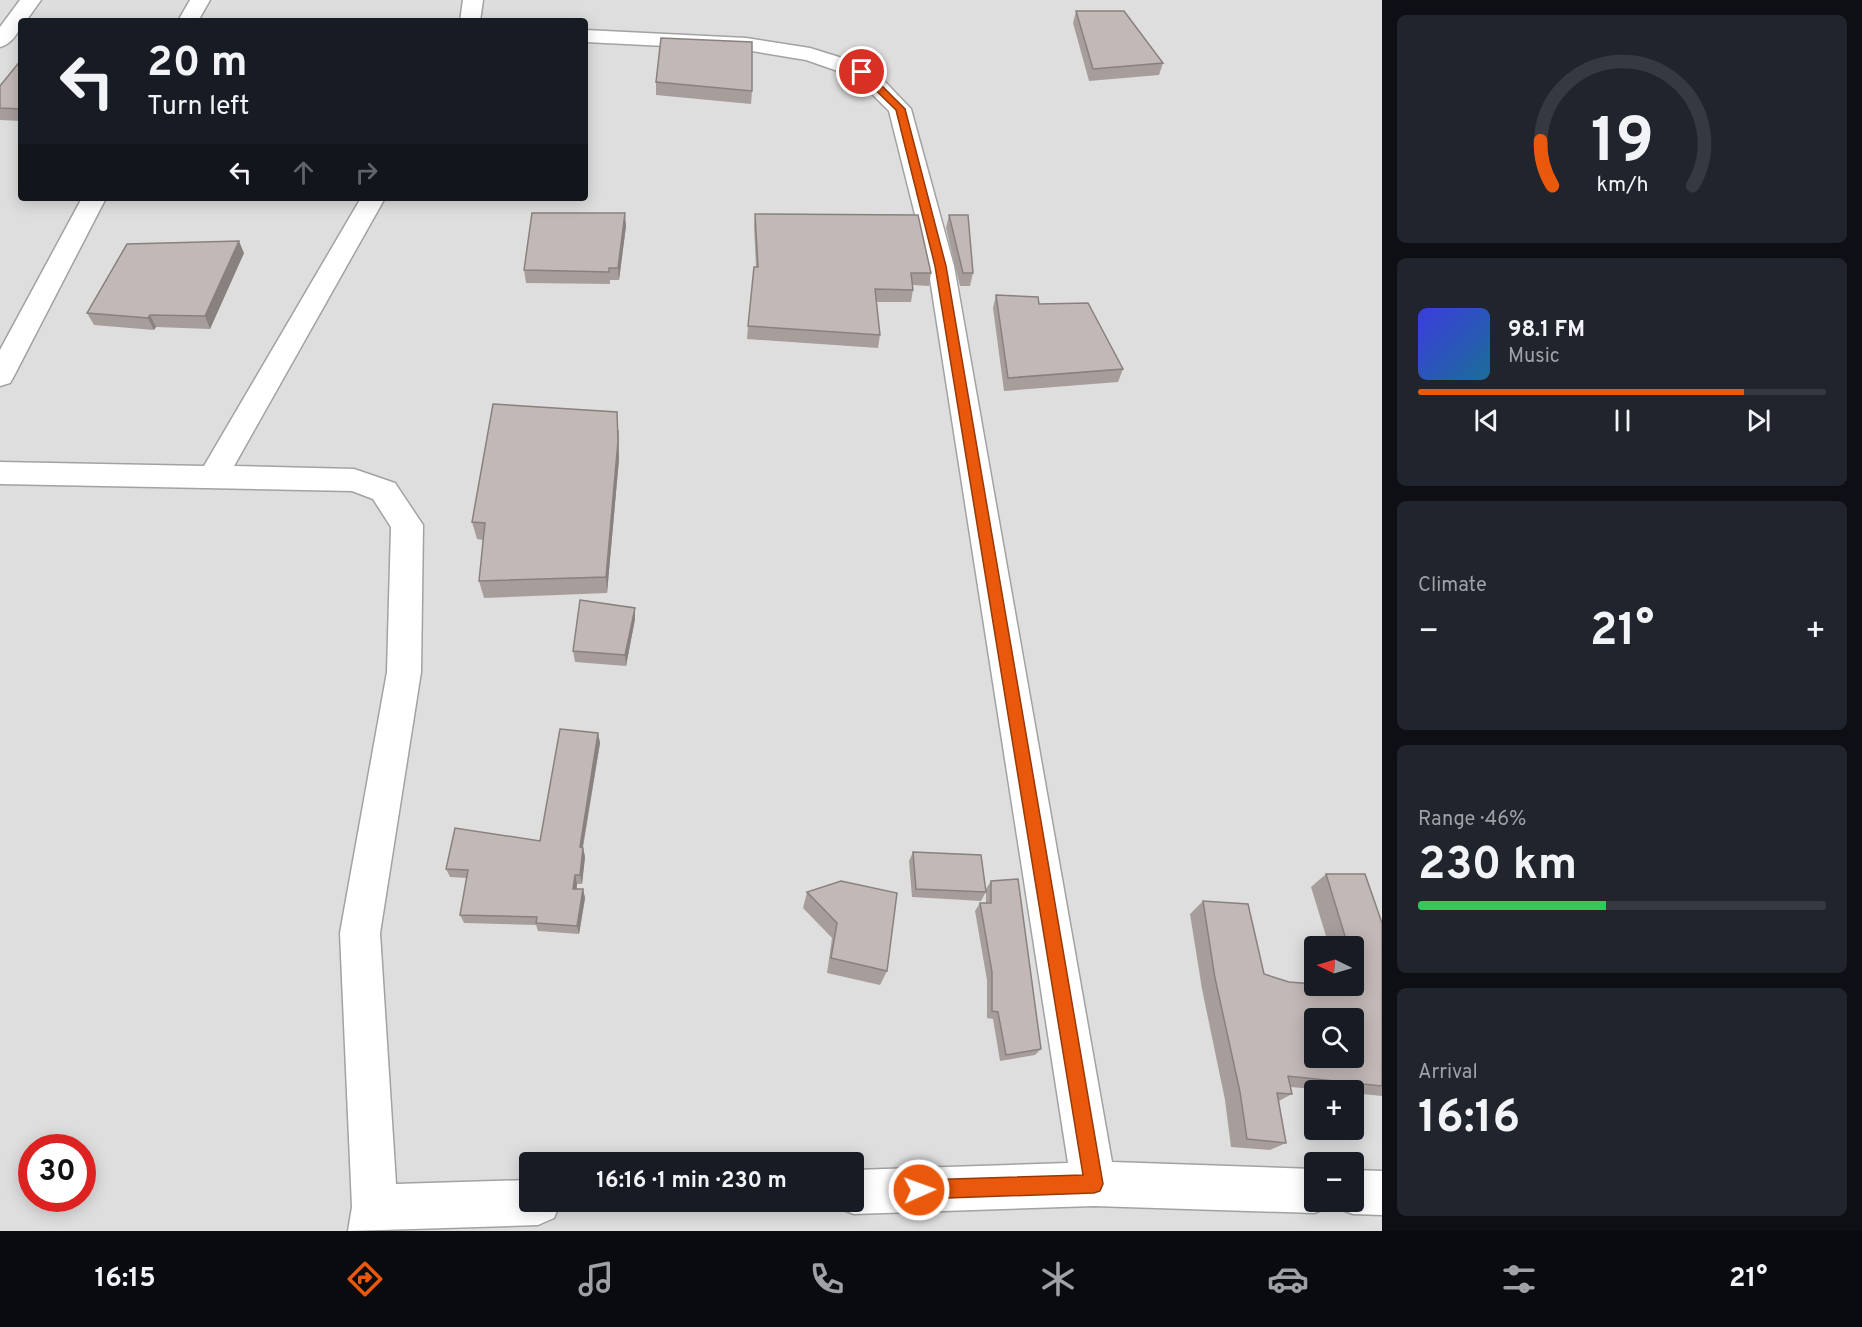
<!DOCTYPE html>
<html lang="en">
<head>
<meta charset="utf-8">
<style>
  body { margin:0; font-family:Overpass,sans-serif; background:#20242c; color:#f1f3f6; height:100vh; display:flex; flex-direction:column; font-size:22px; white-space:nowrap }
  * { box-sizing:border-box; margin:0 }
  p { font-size:20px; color:#9ea1a6 }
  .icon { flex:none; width:33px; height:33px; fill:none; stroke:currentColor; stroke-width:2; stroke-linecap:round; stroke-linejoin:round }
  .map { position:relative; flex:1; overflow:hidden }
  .panel { display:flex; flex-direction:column; gap:15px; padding:15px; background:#0d0f14; width:480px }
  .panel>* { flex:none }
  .banner { position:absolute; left:18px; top:18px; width:570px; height:183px; border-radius:6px; box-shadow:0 3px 15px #0003; background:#171b24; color:#f1f3f6; overflow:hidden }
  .needle { width:39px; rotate:275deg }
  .controls { position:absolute; left:1304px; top:936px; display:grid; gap:12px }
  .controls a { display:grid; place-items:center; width:60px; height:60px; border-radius:6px; background:#171b24; box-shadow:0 3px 15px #0003; font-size:30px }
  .speed { position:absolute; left:18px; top:1134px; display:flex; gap:12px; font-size:30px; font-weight:700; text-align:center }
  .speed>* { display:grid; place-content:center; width:78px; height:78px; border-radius:50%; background:#171b24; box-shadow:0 3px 15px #0003; line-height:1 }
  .speed .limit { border:9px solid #d22; background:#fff; color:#111 }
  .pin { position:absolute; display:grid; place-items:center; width:51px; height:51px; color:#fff; margin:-26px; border:3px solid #fff; border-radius:50%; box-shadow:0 2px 6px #0007 }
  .me { position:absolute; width:66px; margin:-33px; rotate:88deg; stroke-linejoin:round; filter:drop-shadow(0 0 4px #0008) }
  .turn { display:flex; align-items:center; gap:21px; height:126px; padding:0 30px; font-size:27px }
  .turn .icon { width:78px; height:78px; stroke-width:2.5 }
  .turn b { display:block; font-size:42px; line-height:51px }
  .lanes { display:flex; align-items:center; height:57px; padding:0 30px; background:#0003; justify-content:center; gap:30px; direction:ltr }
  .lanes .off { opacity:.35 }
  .big { font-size:45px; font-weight:700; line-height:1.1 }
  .panel .card { flex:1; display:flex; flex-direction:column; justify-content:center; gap:9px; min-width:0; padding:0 21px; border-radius:9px; background:#20242c }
  .panel .dial { align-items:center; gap:0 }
  .dial svg { height:156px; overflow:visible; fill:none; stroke:#363941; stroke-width:7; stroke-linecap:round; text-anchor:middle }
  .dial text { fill:#f1f3f6; stroke:none }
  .song { display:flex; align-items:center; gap:18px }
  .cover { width:72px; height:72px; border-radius:9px; background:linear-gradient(135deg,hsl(240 70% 55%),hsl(200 70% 35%)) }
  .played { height:6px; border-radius:3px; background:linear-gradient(90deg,#ea580c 80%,#363941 80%) }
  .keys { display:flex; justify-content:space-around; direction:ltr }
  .heat { display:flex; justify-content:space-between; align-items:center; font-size:33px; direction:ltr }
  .charge { height:9px; border-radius:4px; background:linear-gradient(90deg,#34c759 46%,#363941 0) }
  .trip { position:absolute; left:519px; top:1152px; width:345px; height:60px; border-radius:6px; background:#171b24; box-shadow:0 3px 15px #0003; font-weight:700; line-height:60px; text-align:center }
  .tabs { display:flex; height:96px; justify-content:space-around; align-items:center; background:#090b0e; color:#9ea1a6 }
  .tabs .icon { width:42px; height:42px }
  .tabs .selected { color:#ea580c }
  .tabs b { font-size:27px; color:#f1f3f6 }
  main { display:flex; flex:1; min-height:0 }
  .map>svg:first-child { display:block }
</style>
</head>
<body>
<main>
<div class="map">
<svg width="1382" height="1231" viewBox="0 0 1382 1231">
  <rect width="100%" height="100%" fill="#f1ede8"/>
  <!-- residential -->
  <path fill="#dfdede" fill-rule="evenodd" d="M 0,0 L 1382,0 L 1382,1231 L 0,1231 ZM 21,21 L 585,21 L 585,198 L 21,198 ZM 1314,946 L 1353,946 L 1353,986 L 1314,986 ZM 1314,1018 L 1353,1018 L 1353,1058 L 1314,1058 ZM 1314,1090 L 1353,1090 L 1353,1130 L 1314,1130 ZM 32,1148 L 82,1148 L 82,1198 L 32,1198 ZM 530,1162 L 854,1162 L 854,1202 L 530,1202 ZM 1314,1162 L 1353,1162 L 1353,1202 L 1314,1202 Z"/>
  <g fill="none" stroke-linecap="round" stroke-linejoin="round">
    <defs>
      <path id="minor" d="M 20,0 L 41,0 L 26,21 L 21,21 C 21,32 10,45 0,47 L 0,27 Z
        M 190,0 L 210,0 L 198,21 L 178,21 Z
        M 463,0 L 483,0 L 480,21 L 460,21 Z
        M 585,30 L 746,38 L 810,48 L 871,67 L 911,109 L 954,266 L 1112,1162 L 1314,1169 L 1314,1202 L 1332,1202 L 1330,1207 L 1314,1213 L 1094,1206 L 854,1214 L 838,1208 L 836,1202 L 854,1202 L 854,1170 L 1068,1163 L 928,266 L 889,111 L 855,77 L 806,60 L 746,50 L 585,42 Z
        M 82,198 L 106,198 L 14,376 L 10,383 L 0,386 L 0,350 Z
        M 361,198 L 385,198 L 234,466 L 354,469 L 395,483 L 423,525 L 421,672 L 380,933 L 396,1184 L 530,1180 L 530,1202 L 561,1202 L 554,1218 L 538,1225 L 348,1231 L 352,1207 L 340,933 L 387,672 L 391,527 L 373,499 L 352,491 L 0,484 L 0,462 L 204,466 Z
        M 1353,1170 L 1382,1171 L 1382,1215 L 1353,1214 L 1337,1208 L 1335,1202 L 1353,1202 Z"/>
    </defs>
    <!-- minor casing -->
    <use href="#minor" stroke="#a2a2a2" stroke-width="3"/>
    <!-- minor -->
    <use href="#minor" fill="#fff" fill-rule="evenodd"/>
  </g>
  <!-- wall -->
  <path fill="#a79e9c" d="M 1076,11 L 1163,63 L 1159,75 L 1089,81 L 1073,23 Z
    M 21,60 L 21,121 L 0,120 L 0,86 Z
    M 656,82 L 752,91 L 751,104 L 656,95 Z
    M 755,214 L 931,273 L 929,286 L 913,285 L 913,290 L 911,302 L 876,302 L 880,335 L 878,348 L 747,339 L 748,326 L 756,267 L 754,226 Z
    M 949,215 L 973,273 L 970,286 L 960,286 L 946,228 Z
    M 626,226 L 619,280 L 610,280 L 610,284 L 526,283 L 524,270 Z
    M 244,253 L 210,329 L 156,327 L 154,330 L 94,325 L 87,313 Z
    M 996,295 L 1039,304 L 1123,369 L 1118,382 L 1004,391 L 993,308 Z
    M 619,430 L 619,459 L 607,593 L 484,598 L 479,581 L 483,540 L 477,539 L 472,522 Z
    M 635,608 L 635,619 L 626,666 L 575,662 L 573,651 Z
    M 598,733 L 600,743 L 583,848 L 585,857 L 582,884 L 577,884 L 577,889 L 583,889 L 585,898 L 579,934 L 538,931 L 536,925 L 464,923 L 460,915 L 467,878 L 450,877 L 446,869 L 540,841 Z
    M 913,852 L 986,892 L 981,901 L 912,897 L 909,861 Z
    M 1326,874 L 1382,923 L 1382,1096 L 1353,1093 L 1353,1090 L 1328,1090 L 1290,1087 L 1292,1094 L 1279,1101 L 1286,1143 L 1270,1150 L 1231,1147 L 1225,1100 L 1202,989 L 1190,914 L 1203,901 L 1264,974 L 1289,982 L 1341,987 L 1340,986 L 1353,986 L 1353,946 L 1329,946 L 1311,887 Z
    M 991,881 L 1041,1049 L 1035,1055 L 1000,1061 L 993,1019 L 987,1018 L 987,980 L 975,911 L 980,903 L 986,903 L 986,889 Z
    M 807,892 L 887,971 L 880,985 L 827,973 L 832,938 L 803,908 Z"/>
  <!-- shaded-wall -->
  <path fill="#88817f" d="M 625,213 L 626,226 L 619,280 L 618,268 Z
    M 239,241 L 244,253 L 210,329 L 205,316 Z
    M 150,315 L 156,327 L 154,330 L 148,318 Z
    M 617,412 L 619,459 L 607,593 L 606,577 Z
    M 635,608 L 635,619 L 626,666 L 625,655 Z
    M 598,733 L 600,743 L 581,856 L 580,847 Z
    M 583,848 L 585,857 L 582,884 L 580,875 Z
    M 575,875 L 577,884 L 575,897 L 573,889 Z
    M 583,889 L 585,898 L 579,934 L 577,926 Z"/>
  <!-- building -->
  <path fill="#c2b8b5" stroke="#88817f" stroke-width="1.5" fill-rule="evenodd" d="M 1076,11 L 1124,11 L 1163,63 L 1093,69 Z
    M 661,38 L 752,42 L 752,91 L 656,82 Z
    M 21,60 L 21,109 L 0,108 L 0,86 Z
    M 532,213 L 625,213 L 618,268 L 609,268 L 609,272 L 524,270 Z
    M 755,214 L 918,215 L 931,273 L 911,273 L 913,290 L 875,289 L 880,335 L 748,326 L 754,267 L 758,267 Z
    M 949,215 L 968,215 L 973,273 L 963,273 Z
    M 239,241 L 205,316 L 150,315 L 148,318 L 87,313 L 127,244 Z
    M 996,295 L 1038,297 L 1039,304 L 1088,303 L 1123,369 L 1008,378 Z
    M 493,404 L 617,412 L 618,441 L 606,577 L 479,581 L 485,523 L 472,522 Z
    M 580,600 L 635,608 L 625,655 L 573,651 Z
    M 560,729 L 598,733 L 580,847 L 583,848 L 580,875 L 575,875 L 573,889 L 583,889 L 577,926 L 536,923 L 537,917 L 460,915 L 468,870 L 446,869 L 455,828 L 540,841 Z
    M 913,852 L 981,855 L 986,892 L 916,889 Z
    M 1326,874 L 1365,874 L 1382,923 L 1382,1086 L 1288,1076 L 1292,1094 L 1277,1093 L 1286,1143 L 1247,1139 L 1240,1092 L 1215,978 L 1203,901 L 1248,904 L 1264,974 L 1289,982 L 1314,984 L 1314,986 L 1324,986 L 1362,990 L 1353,962 L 1353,946 L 1348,946 ZM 1314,1018 L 1353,1018 L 1353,1058 L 1314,1058 Z
    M 1018,879 L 1041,1049 L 1006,1055 L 998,1012 L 992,1011 L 992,972 L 980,903 L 991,903 L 991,881 Z
    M 841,881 L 897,893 L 887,971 L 831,958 L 837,923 L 807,892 Z"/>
  <!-- route -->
  <path fill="#ea580c" stroke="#983908" stroke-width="1.5" d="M 859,70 L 866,70 L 905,109 L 946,266 L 1103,1184 L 1100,1191 L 1094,1193 L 919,1199 L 913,1196 L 910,1190 L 913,1183 L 919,1180 L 1083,1175 L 935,266 L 896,110 L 859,74 Z"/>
</svg>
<div class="controls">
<a><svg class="needle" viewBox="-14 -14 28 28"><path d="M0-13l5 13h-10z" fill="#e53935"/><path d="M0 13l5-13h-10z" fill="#9ea1a6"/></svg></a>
<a><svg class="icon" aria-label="search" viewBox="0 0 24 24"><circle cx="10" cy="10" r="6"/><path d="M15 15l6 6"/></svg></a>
<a>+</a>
<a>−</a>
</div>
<div class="speed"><div class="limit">30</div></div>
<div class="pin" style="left:862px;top:72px;background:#d93025"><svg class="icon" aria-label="arrive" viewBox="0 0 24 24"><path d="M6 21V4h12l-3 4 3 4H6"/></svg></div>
<svg class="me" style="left:919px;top:1190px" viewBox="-20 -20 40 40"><circle r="17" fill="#ea580c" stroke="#fff" stroke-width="3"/><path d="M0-11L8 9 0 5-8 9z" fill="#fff"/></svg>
<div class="trip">16:16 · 1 min · 230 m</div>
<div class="banner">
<div class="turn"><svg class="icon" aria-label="left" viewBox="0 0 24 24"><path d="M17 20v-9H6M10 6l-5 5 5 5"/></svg><div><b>20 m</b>Turn left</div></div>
<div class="lanes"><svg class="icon" aria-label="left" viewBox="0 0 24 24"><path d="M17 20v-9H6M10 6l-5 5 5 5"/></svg><svg class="icon off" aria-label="ahead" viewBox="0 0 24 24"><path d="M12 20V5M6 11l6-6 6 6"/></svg><svg class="icon off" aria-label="right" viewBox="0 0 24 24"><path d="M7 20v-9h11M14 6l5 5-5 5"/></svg></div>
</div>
</div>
<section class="panel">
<div class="card dial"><svg viewBox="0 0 100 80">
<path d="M14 69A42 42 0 1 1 86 69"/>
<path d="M14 69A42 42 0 0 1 8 46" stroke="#ea580c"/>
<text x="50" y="56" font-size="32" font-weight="700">19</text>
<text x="50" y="72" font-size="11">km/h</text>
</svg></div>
<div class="card">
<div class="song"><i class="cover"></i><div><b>98.1 FM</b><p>Music</p></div></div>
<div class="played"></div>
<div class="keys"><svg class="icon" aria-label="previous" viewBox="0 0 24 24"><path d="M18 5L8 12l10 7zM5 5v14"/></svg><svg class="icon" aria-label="pause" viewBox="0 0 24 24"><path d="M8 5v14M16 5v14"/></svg><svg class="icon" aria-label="next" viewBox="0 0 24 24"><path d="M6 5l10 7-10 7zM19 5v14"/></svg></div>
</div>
<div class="card"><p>Climate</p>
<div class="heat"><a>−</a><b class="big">21°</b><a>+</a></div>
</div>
<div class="card"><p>Range · 46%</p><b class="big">230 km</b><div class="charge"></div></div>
<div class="card"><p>Arrival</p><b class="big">16:16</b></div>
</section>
</main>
<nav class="tabs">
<b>16:15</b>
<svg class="icon selected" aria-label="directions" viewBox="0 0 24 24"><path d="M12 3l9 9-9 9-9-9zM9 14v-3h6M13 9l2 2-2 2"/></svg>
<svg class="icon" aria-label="music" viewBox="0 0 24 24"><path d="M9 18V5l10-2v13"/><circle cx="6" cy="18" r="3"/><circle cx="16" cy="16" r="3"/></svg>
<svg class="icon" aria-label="phone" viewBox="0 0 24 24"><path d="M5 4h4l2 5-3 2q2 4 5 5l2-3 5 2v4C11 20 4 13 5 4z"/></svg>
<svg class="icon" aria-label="climate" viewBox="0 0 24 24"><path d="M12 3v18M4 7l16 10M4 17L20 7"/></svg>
<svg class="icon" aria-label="car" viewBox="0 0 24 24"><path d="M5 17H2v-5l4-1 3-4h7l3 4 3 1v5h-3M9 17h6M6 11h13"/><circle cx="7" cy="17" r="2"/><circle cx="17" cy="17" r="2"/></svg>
<svg class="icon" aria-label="filters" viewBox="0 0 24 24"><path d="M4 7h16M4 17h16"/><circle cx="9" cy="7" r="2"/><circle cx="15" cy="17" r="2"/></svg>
<b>21°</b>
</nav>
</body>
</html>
